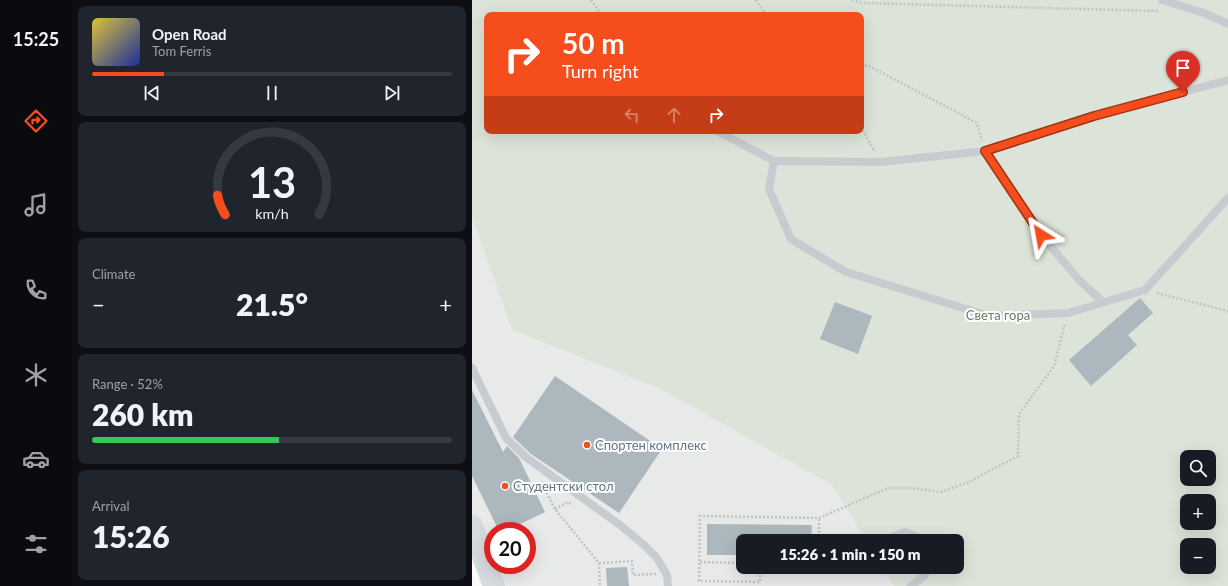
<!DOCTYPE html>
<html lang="en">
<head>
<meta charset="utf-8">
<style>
  body { margin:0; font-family:Lato,sans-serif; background:#20242c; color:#f1f3f6; height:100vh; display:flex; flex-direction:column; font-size:15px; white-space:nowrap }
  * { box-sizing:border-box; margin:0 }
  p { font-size:13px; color:#9ea1a6 }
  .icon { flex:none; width:22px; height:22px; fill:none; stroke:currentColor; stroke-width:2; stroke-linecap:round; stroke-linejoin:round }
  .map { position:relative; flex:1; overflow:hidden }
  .sheet { display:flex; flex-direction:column; gap:6px; padding:6px; background:#0d0f14; width:400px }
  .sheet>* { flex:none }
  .hud { position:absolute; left:12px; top:12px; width:380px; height:122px; border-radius:8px; box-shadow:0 4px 16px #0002; background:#f64d1c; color:#fff; overflow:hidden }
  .buttons { position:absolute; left:708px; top:450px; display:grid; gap:8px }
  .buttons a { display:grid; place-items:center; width:36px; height:36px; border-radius:8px; background:#171b24; box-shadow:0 4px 16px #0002; font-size:20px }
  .speed { position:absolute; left:12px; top:522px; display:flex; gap:8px; font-size:20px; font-weight:700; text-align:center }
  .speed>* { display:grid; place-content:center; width:52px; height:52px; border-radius:50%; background:#171b24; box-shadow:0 4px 16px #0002; line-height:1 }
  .speed .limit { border:6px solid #d22; background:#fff; color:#111 }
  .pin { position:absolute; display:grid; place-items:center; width:34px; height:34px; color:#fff; margin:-41px -17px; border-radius:50% 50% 50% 0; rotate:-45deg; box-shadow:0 0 4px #0007 }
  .pin .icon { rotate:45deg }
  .me { position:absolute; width:44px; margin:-22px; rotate:326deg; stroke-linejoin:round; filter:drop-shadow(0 0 3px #0008) }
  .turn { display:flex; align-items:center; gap:14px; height:84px; padding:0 12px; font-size:18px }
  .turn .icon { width:52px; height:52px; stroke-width:2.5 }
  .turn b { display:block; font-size:28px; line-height:34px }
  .lanes { display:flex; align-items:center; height:38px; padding:0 12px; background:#0003; justify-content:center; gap:20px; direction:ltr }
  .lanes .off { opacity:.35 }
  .big { font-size:30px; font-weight:800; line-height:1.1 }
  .sheet .card { flex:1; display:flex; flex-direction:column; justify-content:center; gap:6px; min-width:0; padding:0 14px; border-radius:8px; background:#20242c }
  .sheet .dial { align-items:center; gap:0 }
  .dial svg { height:104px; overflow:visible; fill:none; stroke:#363941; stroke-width:7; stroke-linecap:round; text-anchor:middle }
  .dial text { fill:#f1f3f6; stroke:none }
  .song { display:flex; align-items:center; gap:12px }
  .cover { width:48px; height:48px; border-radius:6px; background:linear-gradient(135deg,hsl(50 70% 55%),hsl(230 70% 35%)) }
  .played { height:4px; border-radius:2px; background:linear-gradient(90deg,#f64d1c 20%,#363941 20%) }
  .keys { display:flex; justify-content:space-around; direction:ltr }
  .heat { display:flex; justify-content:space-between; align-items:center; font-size:22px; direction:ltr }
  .charge { height:6px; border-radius:3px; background:linear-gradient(90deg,#34c759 52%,#363941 0) }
  .trip { position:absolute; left:264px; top:534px; width:228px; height:40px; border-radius:8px; background:#171b24; box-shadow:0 4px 16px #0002; font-weight:800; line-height:40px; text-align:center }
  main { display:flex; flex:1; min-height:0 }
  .tab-bar { display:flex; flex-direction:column; width:72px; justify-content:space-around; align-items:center; background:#090b0e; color:#9ea1a6 }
  .tab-bar .icon { width:28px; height:28px }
  .tab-bar .active { color:#f64d1c }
  .tab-bar b { font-size:18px; color:#f1f3f6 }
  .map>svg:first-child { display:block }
</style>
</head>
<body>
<main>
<nav class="tab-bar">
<b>15:25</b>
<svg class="icon active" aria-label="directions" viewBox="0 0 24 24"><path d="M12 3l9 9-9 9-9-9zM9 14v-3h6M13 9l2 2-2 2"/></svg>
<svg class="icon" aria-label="music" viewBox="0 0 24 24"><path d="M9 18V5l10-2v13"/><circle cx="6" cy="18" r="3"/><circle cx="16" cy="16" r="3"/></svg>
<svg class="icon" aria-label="phone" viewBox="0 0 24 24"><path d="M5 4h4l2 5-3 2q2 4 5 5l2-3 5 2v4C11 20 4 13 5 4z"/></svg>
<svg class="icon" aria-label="climate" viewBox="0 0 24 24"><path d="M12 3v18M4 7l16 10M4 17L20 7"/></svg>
<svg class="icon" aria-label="car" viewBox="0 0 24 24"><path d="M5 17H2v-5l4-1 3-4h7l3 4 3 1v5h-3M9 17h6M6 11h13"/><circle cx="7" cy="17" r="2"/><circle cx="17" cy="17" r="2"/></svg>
<svg class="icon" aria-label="filters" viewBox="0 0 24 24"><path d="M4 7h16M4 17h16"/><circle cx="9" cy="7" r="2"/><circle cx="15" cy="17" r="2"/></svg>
</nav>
<section class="sheet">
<div class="card">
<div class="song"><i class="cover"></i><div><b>Open Road</b><p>Tom Ferris</p></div></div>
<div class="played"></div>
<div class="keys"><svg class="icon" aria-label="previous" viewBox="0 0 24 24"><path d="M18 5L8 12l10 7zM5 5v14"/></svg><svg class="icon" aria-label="pause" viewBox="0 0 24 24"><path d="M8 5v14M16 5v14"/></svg><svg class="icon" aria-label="next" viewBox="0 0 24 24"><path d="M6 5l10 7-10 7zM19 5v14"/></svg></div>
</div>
<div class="card dial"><svg viewBox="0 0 100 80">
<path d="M14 69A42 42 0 1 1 86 69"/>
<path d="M14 69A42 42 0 0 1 8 54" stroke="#f64d1c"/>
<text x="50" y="56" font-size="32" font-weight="700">13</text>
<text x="50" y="72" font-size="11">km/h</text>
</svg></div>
<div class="card"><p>Climate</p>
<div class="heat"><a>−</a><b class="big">21.5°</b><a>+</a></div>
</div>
<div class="card"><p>Range · 52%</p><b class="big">260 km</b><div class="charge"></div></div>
<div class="card"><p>Arrival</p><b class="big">15:26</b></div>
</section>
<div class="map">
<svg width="756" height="586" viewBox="0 0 756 586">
  <rect width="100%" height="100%" fill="#fafaf8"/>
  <!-- built -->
  <path fill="#e8e9e9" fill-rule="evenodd" d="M 0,218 L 40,330 L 187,387 L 360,485 L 394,541 L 271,541 L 271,567 L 410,567 L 422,586 L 22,586 L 0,526 ZM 21,531 L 55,531 L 55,565 L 21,565 Z"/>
  <!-- green -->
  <path fill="#dce3d8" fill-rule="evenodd" d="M 0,0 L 756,0 L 756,586 L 422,586 L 410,567 L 485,567 L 485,541 L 394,541 L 360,485 L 187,388 L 40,330 L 0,218 ZM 15,15 L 389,15 L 389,131 L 15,131 ZM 715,457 L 737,457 L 737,479 L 715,479 ZM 715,501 L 737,501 L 737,523 L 715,523 ZM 715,545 L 737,545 L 737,567 L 715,567 Z"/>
  <!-- building -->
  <path fill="#adb7be" d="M 668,298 L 681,313 L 656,335 L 665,345 L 619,386 L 597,360 Z
    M 363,302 L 400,316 L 386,354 L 348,339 Z
    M 83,376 L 190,449 L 147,513 L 59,454 L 41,437 Z
    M 0,390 L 31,452 L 35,446 L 47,458 L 73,512 L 34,531 L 27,531 L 0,476 Z
    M 235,524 L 340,525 L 339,541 L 271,541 L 271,555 L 235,555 Z
    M 155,567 L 157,586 L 135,586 L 134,568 Z"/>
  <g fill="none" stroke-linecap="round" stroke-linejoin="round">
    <!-- path -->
    <path stroke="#c1c4c6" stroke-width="2.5" stroke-dasharray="2 2" stroke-linecap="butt" d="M 119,0 L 130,15
      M 284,0 L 294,15
      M 380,0 L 390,3 L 687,11
      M 389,64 L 399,67 L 505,123 L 510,141
      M 389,127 L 403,152
      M 685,293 L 756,311
      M 69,482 L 83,509 L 127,563 L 128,586
      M 83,509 L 96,502 L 99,504
      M 347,541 L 347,518
      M 228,562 L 271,563
      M 127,563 L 160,561 L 161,575 L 184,574
      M 288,567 L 288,582 L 227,581 L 228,516 L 347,518 L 416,488 L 439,488 L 469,492 L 497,482 L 546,456 L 547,414 L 582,366 L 593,323"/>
    <!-- lane -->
    <path stroke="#c8ccd0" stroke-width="8" d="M 690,0 L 732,13 L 756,24
      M 245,131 L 302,161 L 409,162 L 513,151 L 622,116 L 756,80
      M 513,151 L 569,235 L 608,281 L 631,302
      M 302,161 L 297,189 L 319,239 L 374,272 L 517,316 L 596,313 L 673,290 L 756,198
      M 0,368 L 34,438 L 55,458 L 148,525 L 171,544 L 185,558 L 195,575 L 196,586
      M 410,541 L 433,532 L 455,541
      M 439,586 L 452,576 L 457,567"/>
    <!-- secondary -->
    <path stroke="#d6dbdf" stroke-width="22" d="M 0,526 L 22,586"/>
  </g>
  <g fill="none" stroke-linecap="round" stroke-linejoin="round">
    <defs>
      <path id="route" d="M 569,235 L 513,151 L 622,116 L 711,92"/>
    </defs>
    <!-- route casing -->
    <use href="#route" stroke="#a03212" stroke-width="10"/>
    <!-- route -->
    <use href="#route" stroke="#f64d1c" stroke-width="7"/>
  </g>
  <!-- markers -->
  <g fill="#f64d1c" stroke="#fff" stroke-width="1.5">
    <circle cx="115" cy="445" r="4"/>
    <circle cx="33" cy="486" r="4"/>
  </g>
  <g text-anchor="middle" stroke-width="4" stroke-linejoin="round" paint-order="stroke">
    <!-- park labels -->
    <g font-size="13" fill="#677c62" stroke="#fff">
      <text x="526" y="320">Света гора</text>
    </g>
    <!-- poi labels -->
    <g font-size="13" fill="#627686" stroke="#fff" text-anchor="start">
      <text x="123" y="450">Спортен комплекс</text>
      <text x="41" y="491">Студентски стол</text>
    </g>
  </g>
</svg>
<div class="buttons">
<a><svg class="icon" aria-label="search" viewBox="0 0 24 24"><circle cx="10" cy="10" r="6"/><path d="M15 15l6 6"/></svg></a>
<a>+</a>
<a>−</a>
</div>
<div class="speed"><div class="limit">20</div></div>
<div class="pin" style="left:711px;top:92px;background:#d93025"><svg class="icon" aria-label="arrive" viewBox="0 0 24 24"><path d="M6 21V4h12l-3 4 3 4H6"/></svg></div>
<svg class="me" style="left:569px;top:235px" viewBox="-20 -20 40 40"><path d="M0-17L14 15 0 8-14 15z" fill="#f64d1c" stroke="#fff" stroke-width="4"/></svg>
<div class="trip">15:26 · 1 min · 150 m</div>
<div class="hud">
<div class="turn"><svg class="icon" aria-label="right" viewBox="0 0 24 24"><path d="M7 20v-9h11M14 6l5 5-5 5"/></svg><div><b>50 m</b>Turn right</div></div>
<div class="lanes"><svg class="icon off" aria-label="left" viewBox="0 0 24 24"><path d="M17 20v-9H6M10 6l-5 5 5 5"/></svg><svg class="icon off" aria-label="ahead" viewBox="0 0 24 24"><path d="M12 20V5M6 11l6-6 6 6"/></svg><svg class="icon" aria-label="right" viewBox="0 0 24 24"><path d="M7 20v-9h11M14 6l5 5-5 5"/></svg></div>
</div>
</div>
</main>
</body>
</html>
